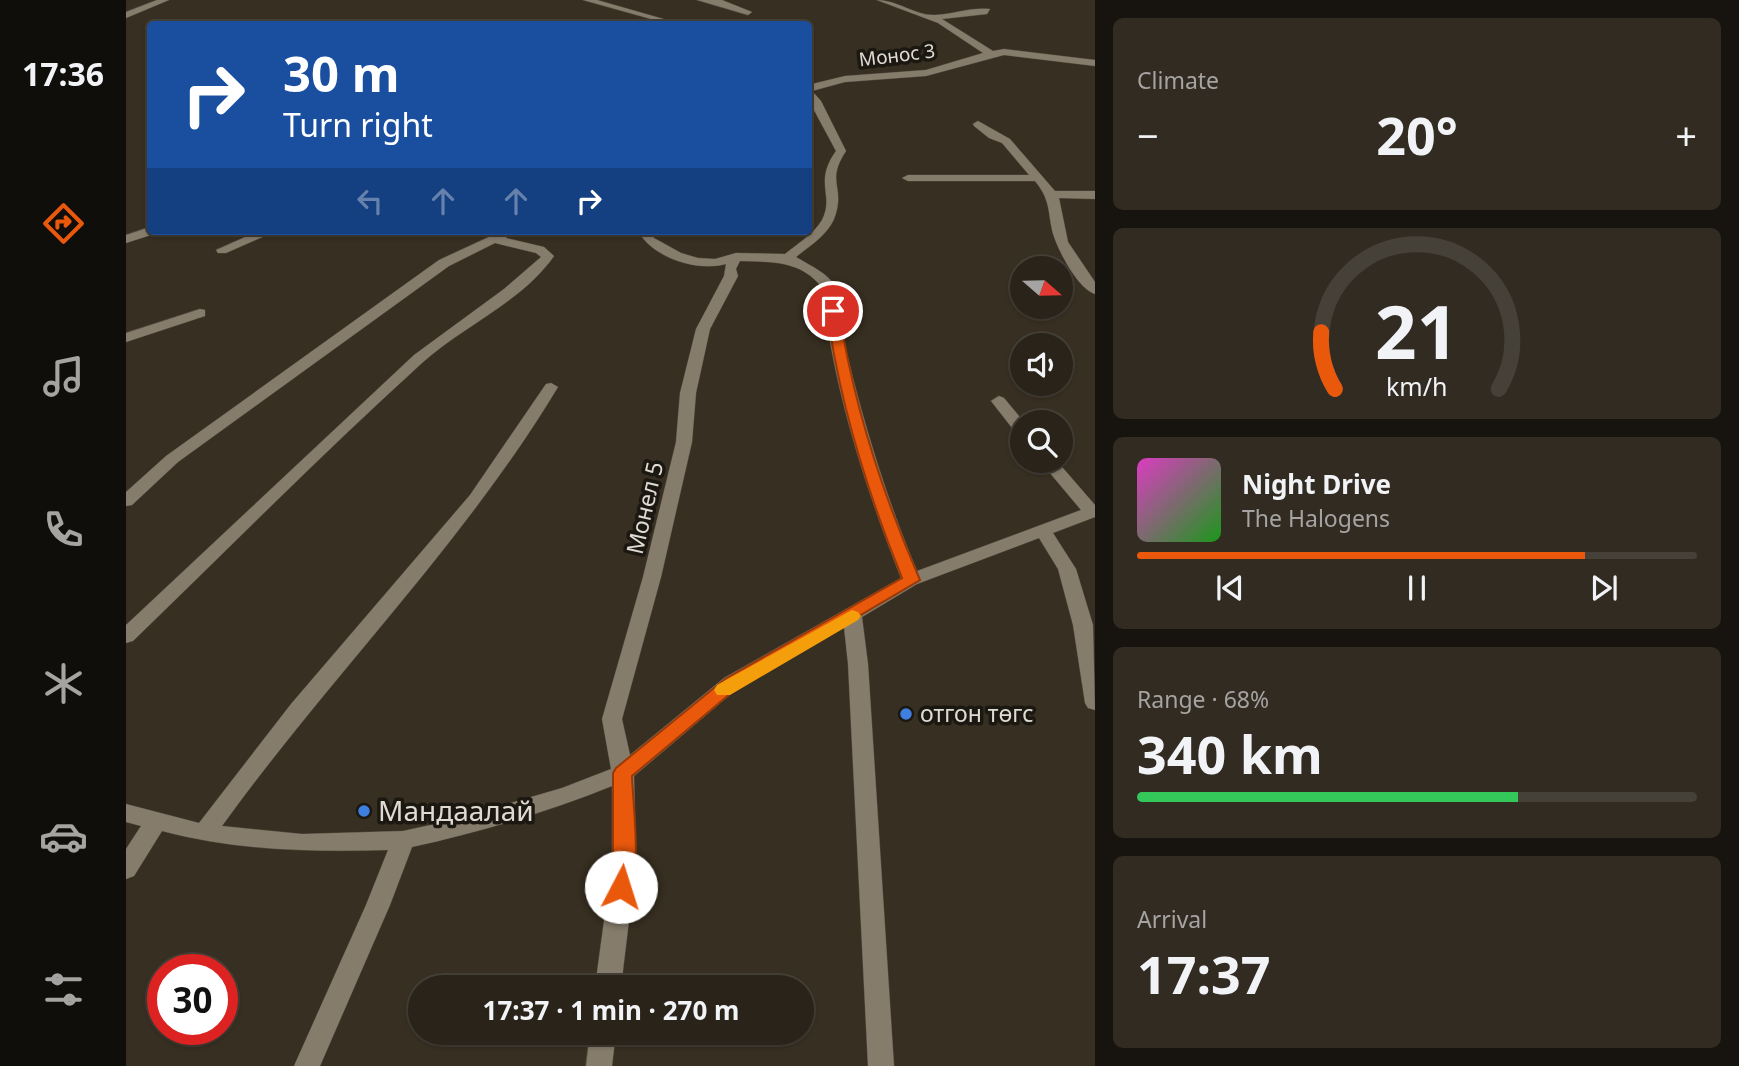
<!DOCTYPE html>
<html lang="en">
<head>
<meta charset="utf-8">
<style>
  body { margin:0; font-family:"Noto Sans",sans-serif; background:#312b22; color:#f1f3f6; height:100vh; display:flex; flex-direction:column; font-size:26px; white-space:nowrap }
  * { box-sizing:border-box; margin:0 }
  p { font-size:23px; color:#a5a4a2 }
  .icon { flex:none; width:38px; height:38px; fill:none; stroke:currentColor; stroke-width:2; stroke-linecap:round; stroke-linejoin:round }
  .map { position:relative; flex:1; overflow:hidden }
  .side { display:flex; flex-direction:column; gap:18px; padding:18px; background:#17130e; width:644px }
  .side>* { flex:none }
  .banner { position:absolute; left:21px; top:21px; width:665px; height:214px; border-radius:7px; box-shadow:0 2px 5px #0004,0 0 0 2px #454038; background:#1a4fa0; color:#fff; overflow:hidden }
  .needle { width:46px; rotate:110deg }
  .tools { position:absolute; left:884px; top:256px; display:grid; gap:14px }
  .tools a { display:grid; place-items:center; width:63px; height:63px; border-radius:50%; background:#292319; box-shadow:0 2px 5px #0004,0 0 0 2px #454038; font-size:35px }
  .speed { position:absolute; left:21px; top:954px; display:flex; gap:14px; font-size:35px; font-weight:700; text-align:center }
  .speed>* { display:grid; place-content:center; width:91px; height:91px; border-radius:50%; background:#292319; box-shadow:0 2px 5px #0004,0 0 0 2px #454038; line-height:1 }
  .speed .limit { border:10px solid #d22; background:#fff; color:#111 }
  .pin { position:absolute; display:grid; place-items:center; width:60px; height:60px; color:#fff; margin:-30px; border:4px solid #fff; border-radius:50%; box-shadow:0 2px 7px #0007 }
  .me { position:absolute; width:77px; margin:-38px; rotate:5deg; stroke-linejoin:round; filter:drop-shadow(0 0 5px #0008) }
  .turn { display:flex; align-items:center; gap:24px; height:147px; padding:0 21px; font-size:32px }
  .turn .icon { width:91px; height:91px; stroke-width:2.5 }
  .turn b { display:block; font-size:49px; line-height:60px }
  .lanes { display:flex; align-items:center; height:66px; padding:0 21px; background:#0003; justify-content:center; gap:35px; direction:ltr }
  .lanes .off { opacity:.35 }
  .big { font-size:52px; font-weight:700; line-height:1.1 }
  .side .tile { flex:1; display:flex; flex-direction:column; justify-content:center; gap:10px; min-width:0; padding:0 24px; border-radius:10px; background:#312b22 }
  .side .dial { align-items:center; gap:0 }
  .dial svg { height:182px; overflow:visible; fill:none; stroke:#454038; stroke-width:7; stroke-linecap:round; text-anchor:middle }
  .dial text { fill:#f1f3f6; stroke:none }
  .song { display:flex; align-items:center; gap:21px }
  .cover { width:84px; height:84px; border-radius:10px; background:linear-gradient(135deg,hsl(310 70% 55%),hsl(120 70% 35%)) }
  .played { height:7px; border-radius:4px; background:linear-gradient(90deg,#ea580c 80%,#454038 80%) }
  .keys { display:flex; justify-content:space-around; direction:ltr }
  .heat { display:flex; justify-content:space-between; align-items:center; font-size:38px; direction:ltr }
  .charge { height:10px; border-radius:5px; background:linear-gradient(90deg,#34c759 68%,#454038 0) }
  .trip { position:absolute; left:282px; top:975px; width:406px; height:70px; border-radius:35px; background:#292319; box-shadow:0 2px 5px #0004,0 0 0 2px #454038; font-weight:700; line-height:70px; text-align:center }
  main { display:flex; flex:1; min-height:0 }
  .tabs { display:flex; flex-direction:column; width:126px; justify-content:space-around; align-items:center; background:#100e0a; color:#a5a4a2 }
  .tabs .icon { width:49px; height:49px }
  .tabs .current { color:#ea580c }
  .tabs b { font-size:32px; color:#f1f3f6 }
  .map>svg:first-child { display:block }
</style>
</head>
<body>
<main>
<nav class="tabs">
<b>17:36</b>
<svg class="icon current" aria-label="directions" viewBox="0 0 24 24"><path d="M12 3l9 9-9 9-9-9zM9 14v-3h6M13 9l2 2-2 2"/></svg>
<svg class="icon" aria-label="music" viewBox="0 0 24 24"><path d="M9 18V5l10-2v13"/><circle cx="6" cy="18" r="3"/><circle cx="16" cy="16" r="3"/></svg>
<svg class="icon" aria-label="phone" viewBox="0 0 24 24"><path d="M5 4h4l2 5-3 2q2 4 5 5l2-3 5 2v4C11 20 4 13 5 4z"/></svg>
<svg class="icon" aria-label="climate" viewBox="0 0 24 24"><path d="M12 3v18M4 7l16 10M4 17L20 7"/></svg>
<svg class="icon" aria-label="car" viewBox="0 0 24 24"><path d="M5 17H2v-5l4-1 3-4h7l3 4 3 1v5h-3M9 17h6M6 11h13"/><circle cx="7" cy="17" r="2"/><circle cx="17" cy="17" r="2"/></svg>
<svg class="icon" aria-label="filters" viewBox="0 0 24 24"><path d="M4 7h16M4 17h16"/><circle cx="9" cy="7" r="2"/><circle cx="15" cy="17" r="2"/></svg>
</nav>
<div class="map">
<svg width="969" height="1066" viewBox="0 0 969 1066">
  <rect width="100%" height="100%" fill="#372f21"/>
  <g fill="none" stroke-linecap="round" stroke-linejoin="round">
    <defs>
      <path id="minor" d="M 31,0 L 43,0 L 0,18 L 0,12 Z
        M 457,0 L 471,0 L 555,24 L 543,24 Z
        M 571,0 L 596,0 L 626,12 L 622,15 Z
        M 751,0 C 771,0 790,16 809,15 C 828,14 845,7 864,9 L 861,14 L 816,19 L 867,51 L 878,49 L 969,60 L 969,66 L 878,55 L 800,76 L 719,82 L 686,91 L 695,101 L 720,151 C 700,181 718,186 710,213 C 705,233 685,245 670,257 C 683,265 706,275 712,291 C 718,309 715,331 720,350 C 738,425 761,500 791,571 L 955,510 L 913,460 L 930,460 L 969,505 L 969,517 L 927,533 L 950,569 L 967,625 L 969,710 L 962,708 L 959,703 L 947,625 L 932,569 L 913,538 L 791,584 L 736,617 L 742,664 L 768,1066 L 742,1066 L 722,664 L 718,627 L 612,688 L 508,776 L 510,862 L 495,987 L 469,987 L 486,862 L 486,786 C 422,812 354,832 286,847 L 264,905 L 194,1066 L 168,1066 L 240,905 L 262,850 C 183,852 113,851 36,831 L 8,876 L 0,879 L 0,849 L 15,826 L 0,822 L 0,804 L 73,823 L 165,704 L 344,495 L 420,384 L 425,383 L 432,387 C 337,545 204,676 96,826 L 176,834 L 277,831 L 323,821 L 436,788 L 485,769 L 476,719 L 517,577 L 550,442 L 554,393 L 570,329 L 598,276 L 600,264 C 571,272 527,258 512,231 L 524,231 L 528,238 L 555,253 L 572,258 L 589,259 L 610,253 L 659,254 C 671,244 688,234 696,220 C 709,195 687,183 710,151 L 682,99 L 682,85 L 719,76 L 800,70 L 857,53 L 812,23 ZM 614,261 C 646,262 676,260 697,289 C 704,299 702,333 705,347 C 719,424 746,505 775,578 L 598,678 L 504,755 L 496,719 L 535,577 L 566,442 L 570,393 L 584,329 L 612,276 L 610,269 Z
        M 852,121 L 884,139 L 929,191 L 969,191 L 969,199 L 933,198 L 942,242 L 969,282 L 969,294 C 953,289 936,257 930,242 C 920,218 928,204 909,181 L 782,181 L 776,178 L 782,175 L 903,175 L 876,143 L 863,138 L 848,126 L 847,124 Z
        M 24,227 L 24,231 L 30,231 L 28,234 L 0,243 L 0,235 Z
        M 133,231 L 150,231 L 100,253 L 92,253 L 90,250 Z
        M 376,231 L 382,235 L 380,238 L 418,247 L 428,256 C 396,302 337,326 296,363 C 197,453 103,548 7,641 L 0,643 L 0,625 L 288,355 L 378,289 L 415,257 L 410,253 L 369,243 L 323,266 L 52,462 L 6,505 L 0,506 L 0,492 L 40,456 L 313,260 Z
        M 74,309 L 79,310 L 79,316 L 0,342 L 0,333 Z
        M 873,396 L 878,398 L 898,422 L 896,435 L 890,433 L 865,401 Z
        M 464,1032 L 490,1032 L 486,1066 L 460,1066 Z"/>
    </defs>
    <!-- minor casing -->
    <use href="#minor" stroke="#504a3e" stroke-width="1"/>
    <!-- minor -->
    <use href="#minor" fill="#867c6c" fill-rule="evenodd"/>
  </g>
  <!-- route -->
  <path fill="#ea580c" stroke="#983908" stroke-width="2" d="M 707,308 L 713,311 C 727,403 757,495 794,580 L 611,688 L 506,776 C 507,807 516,866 502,894 L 495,896 L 487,894 L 484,887 L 487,862 L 487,773 L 490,768 L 599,679 L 776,578 C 742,494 713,401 701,311 Z"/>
  <!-- slow -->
  <path fill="#f59e0b" d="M 726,610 L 732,612 L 735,616 L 732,620 L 604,695 L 591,695 L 588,690 L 591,685 Z"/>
  <!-- markers -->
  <g fill="#3f7fe0" stroke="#1b1711" stroke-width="2.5">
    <circle cx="780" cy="714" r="7"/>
    <circle cx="238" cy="811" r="7"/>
  </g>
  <g text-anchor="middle" stroke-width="7" stroke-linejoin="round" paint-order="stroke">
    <!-- far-street labels -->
    <g font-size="19" fill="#e0dbd2" stroke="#1b1711">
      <text transform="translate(771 55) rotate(-7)" y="7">Монос 3</text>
    </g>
    <!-- street labels -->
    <g font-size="23" fill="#e0dbd2" stroke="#1b1711">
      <text transform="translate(519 508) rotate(-77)" y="8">Монел 5</text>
    </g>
    <!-- poi labels -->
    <g font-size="23" fill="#e0dbd2" stroke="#1b1711" text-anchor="start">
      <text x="794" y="722">отгон төгс</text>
    </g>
    <!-- near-poi labels -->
    <g font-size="28" fill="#e0dbd2" stroke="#1b1711" text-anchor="start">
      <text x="252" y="821">Мандаалай</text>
    </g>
  </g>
</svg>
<div class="tools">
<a><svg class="needle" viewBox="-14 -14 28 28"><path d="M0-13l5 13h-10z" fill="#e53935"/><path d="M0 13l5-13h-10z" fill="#a5a4a2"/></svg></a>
<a><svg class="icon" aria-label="sound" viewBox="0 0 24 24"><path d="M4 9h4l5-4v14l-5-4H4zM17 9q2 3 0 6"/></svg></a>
<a><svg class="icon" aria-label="search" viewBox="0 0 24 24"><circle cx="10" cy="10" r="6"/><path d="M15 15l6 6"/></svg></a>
</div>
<div class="speed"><div class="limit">30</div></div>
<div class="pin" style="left:707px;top:311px;background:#d93025"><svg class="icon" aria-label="arrive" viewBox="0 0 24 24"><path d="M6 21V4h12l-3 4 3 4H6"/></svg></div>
<svg class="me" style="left:495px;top:887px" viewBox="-20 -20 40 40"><circle r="19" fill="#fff"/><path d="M0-13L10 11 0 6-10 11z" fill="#ea580c"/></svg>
<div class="trip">17:37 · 1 min · 270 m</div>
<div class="banner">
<div class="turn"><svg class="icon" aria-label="right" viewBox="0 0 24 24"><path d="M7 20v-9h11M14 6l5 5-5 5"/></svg><div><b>30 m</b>Turn right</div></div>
<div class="lanes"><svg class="icon off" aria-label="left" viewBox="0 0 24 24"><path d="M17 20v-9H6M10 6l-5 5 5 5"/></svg><svg class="icon off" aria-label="ahead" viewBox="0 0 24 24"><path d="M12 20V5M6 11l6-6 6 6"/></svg><svg class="icon off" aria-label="ahead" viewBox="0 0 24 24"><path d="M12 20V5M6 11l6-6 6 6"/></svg><svg class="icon" aria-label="right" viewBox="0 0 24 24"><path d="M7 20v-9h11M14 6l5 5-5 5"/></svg></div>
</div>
</div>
<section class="side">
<div class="tile"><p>Climate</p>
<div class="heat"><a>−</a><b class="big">20°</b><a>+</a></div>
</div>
<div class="tile dial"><svg viewBox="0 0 100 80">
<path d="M14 69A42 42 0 1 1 86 69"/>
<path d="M14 69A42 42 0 0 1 8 44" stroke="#ea580c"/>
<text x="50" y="56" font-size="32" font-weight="700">21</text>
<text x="50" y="72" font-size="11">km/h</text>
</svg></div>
<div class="tile">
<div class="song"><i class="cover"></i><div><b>Night Drive</b><p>The Halogens</p></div></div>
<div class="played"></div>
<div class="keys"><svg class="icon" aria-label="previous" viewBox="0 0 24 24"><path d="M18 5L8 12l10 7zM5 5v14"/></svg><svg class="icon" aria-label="pause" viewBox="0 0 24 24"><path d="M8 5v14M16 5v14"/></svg><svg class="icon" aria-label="next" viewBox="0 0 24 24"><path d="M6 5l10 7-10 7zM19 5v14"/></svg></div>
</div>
<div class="tile"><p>Range · 68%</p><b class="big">340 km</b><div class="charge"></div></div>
<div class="tile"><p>Arrival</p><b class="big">17:37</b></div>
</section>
</main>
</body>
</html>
